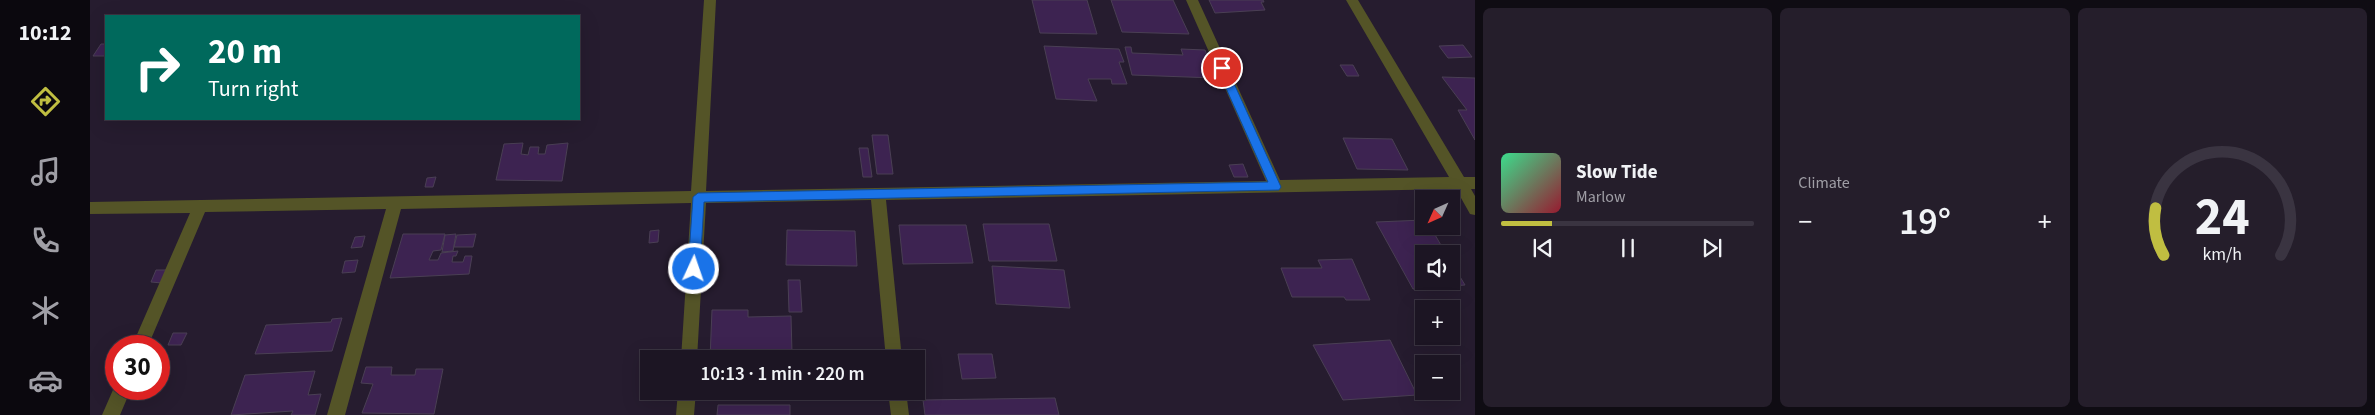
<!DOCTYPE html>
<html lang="en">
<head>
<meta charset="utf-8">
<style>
  body { margin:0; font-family:"Source Sans 3",sans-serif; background:#251e2b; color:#f1f3f6; height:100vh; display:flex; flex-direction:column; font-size:19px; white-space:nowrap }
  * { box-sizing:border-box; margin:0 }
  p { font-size:16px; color:#a09fa6 }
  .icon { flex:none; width:28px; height:28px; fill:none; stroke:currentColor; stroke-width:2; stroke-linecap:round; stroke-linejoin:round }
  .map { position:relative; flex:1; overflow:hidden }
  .sheet { display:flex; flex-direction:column; gap:8px; padding:8px; background:#0f0c13; width:900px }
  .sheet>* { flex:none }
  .banner { position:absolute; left:15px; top:15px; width:475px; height:105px; border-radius:0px; box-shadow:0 5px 20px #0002,0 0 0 1px #3a3441; background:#00695c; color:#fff; overflow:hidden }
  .needle { width:32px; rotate:225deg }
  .buttons { position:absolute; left:1325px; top:190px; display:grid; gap:10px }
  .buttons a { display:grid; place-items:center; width:45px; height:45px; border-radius:0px; background:#1c1523; box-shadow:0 5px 20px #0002,0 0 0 1px #3a3441; font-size:25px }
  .speed { position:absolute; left:15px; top:335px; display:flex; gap:10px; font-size:25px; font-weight:700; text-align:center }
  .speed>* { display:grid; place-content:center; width:65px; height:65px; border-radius:50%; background:#1c1523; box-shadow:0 5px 20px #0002,0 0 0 1px #3a3441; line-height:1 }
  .speed .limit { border:8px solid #d22; background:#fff; color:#111 }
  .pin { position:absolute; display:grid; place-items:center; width:42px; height:42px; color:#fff; margin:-21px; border:2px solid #fff; border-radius:50%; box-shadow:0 1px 5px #0007 }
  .me { position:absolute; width:55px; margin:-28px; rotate:3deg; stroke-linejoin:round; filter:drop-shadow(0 0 4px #0008) }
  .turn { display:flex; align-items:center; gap:18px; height:105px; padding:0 20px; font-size:22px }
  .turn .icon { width:65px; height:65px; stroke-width:2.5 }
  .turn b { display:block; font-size:35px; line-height:42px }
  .big { font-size:38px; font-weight:600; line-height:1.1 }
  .sheet .tile { flex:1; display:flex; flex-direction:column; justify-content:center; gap:8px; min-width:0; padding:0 18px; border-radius:8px; background:#251e2b }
  .sheet .dial { align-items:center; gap:0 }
  .dial svg { height:130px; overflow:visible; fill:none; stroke:#3a3441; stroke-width:7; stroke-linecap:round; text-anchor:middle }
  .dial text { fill:#f1f3f6; stroke:none }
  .song { display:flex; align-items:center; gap:15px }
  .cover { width:60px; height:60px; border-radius:8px; background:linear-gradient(135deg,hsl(150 70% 55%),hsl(350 70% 35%)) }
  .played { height:5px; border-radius:2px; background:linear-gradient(90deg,#c0be41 20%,#3a3441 20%) }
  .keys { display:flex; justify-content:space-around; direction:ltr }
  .heat { display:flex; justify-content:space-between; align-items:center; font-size:28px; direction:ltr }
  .sheet .tiles { flex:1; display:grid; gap:8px; grid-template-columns:repeat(3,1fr) }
  .trip { position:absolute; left:550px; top:350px; width:285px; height:50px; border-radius:0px; background:#1c1523; box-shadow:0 5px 20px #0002,0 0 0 1px #3a3441; font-weight:600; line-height:50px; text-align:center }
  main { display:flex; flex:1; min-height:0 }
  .menu { display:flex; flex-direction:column; width:90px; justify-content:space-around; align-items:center; background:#0b080e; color:#a09fa6 }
  .menu .icon { width:35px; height:35px }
  .menu .current { color:#c0be41 }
  .menu b { font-size:22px; color:#f1f3f6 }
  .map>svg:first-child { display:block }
</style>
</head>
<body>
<main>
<nav class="menu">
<b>10:12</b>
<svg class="icon current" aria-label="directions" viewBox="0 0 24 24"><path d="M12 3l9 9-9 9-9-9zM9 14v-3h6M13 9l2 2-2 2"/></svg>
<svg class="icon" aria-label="music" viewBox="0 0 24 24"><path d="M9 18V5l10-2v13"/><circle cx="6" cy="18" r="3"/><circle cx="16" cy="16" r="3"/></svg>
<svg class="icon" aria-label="phone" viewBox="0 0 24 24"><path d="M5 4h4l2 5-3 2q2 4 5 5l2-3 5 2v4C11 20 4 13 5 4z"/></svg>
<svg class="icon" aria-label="climate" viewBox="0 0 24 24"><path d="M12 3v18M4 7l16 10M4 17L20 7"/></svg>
<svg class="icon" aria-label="car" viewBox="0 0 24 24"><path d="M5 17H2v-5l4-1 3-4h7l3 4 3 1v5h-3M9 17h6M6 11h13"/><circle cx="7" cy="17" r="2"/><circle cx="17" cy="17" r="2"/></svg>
</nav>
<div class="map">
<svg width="1385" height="415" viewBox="0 0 1385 415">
  <rect width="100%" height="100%" fill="#261c2f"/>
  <!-- building -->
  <path fill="#3d2351" stroke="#4a3f54" d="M 942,0 L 997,0 L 1007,34 L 950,33 Z
    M 1021,0 L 1083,0 L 1099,34 L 1032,32 Z
    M 1119,0 L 1173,0 L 1174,2 L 1171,2 L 1175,10 L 1125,13 Z
    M 11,44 L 16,44 L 16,56 L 3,56 Z
    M 1373,45 L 1382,57 L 1358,58 L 1349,46 Z
    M 954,46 L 1029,49 L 1034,62 L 1029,62 L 1037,84 L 1022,84 L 1021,79 L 998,79 L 1007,101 L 966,99 Z
    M 1035,47 L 1041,47 L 1042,53 L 1093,55 L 1091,49 L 1115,50 L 1125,78 L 1042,75 Z
    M 1250,65 L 1263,65 L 1269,76 L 1257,76 Z
    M 1352,77 L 1385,78 L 1385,140 L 1368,110 L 1377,110 Z
    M 782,135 L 798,135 L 803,174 L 787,174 Z
    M 1253,138 L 1302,139 L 1318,170 L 1267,169 Z
    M 433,143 L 431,154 L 438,155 L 440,147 L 449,147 L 448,154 L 455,154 L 457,145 L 478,143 L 472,181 L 406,180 L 414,144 Z
    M 769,148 L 778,148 L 782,177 L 773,177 Z
    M 1153,164 L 1158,177 L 1144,177 L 1139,165 Z
    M 346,177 L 343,187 L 335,187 L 337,178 Z
    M 1334,220 L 1334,226 L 1340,226 L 1356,254 L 1334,254 L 1334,281 L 1361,281 L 1361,262 L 1375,285 L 1323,289 L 1286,222 Z
    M 893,224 L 959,224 L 967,261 L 899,261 Z
    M 809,225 L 876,225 L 883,263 L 813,264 Z
    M 569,230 L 568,242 L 559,243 L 560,231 Z
    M 697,230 L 765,231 L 767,266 L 696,265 Z
    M 313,234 L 355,234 L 351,250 L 343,251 L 339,260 L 348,260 L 351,253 L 368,251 L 366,256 L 363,256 L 362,262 L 373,262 L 375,256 L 382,256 L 379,274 L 300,278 Z
    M 366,234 L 363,251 L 352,252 L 355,235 Z
    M 386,234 L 383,247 L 364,247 L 367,235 Z
    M 275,236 L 272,247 L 261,248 L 265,237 Z
    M 1262,259 L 1280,300 L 1256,300 L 1254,297 L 1202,297 L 1191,268 L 1232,268 L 1228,260 Z
    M 268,260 L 265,272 L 252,273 L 255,261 Z
    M 902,266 L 974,270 L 980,308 L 906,304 Z
    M 66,270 L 78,270 L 72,283 L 61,282 Z
    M 698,280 L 710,280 L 712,312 L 699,312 Z
    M 622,310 L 658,310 L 658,317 L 701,316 L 702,353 L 653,354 L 653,359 L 620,359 Z
    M 252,318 L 242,351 L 165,354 L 176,325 L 241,322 L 242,319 Z
    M 83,333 L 97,333 L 91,345 L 78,345 Z
    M 1300,340 L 1327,395 L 1253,400 L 1223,345 Z
    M 868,354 L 902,354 L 906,378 L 872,379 Z
    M 276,367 L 302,367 L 301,375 L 325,375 L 326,369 L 353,369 L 344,414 L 272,413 L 283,384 L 271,383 Z
    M 225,371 L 218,395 L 231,394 L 225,415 L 201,415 L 203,411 L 141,415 L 155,375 Z
    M 965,398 L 969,415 L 835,415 L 833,400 Z
    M 628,405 L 700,405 L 700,415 L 627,415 Z"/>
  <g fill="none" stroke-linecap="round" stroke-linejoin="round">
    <!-- street -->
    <path fill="#545427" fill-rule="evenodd" d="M 614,0 L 626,0 L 616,191 L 1176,181 L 1096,0 L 1108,0 L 1190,180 L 1359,177 L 1256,0 L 1268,0 L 1374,177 L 1385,177 L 1385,189 L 1381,189 L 1385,196 L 1385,215 L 1380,214 L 1366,189 L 796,200 L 812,359 L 796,359 L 781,200 L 616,203 L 607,359 L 591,359 L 601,203 L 311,209 L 255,415 L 237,415 L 296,209 L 115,212 L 58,346 L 42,346 L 100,213 L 0,214 L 0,202 L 601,191 Z
      M 26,383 L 26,389 L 41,389 L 30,415 L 12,415 Z
      M 588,391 L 606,391 L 604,415 L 586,415 Z
      M 798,391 L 816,391 L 819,415 L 801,415 Z"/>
  </g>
  <!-- route -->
  <path fill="#1a73e8" stroke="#114b97" d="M 1132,64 L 1137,68 L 1191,187 L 1189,190 L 614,202 L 610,269 L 604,274 L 598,269 L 603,197 L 608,193 L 1178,182 L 1127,68 Z"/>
</svg>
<div class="buttons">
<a><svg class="needle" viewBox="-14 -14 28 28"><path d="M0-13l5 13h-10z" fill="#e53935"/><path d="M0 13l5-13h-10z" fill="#a09fa6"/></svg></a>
<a><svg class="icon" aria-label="sound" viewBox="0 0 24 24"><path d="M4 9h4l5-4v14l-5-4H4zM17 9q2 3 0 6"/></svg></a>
<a>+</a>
<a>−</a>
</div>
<div class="speed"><div class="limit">30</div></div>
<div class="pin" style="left:1132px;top:68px;background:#d93025"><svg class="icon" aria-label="arrive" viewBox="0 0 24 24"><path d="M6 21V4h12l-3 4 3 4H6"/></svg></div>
<svg class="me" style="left:604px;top:269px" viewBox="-20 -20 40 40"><circle r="17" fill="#1a73e8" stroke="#fff" stroke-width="3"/><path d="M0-11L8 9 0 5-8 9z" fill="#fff"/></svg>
<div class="trip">10:13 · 1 min · 220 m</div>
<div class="banner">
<div class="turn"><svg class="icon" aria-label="right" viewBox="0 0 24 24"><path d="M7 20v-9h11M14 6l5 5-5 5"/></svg><div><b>20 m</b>Turn right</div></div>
</div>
</div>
<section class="sheet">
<div class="tiles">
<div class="tile">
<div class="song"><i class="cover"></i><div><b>Slow Tide</b><p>Marlow</p></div></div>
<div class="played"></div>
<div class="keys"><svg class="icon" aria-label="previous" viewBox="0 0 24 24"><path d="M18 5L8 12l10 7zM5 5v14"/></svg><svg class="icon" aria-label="pause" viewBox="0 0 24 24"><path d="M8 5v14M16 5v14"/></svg><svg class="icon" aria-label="next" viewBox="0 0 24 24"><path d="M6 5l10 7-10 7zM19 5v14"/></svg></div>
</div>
<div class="tile"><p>Climate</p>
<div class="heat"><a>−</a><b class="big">19°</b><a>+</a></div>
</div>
<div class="tile dial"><svg viewBox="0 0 100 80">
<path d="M14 69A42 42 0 1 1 86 69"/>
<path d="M14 69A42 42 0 0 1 9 40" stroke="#c0be41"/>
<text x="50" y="56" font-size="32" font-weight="700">24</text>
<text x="50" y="72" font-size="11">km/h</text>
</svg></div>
</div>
</section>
</main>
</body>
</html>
